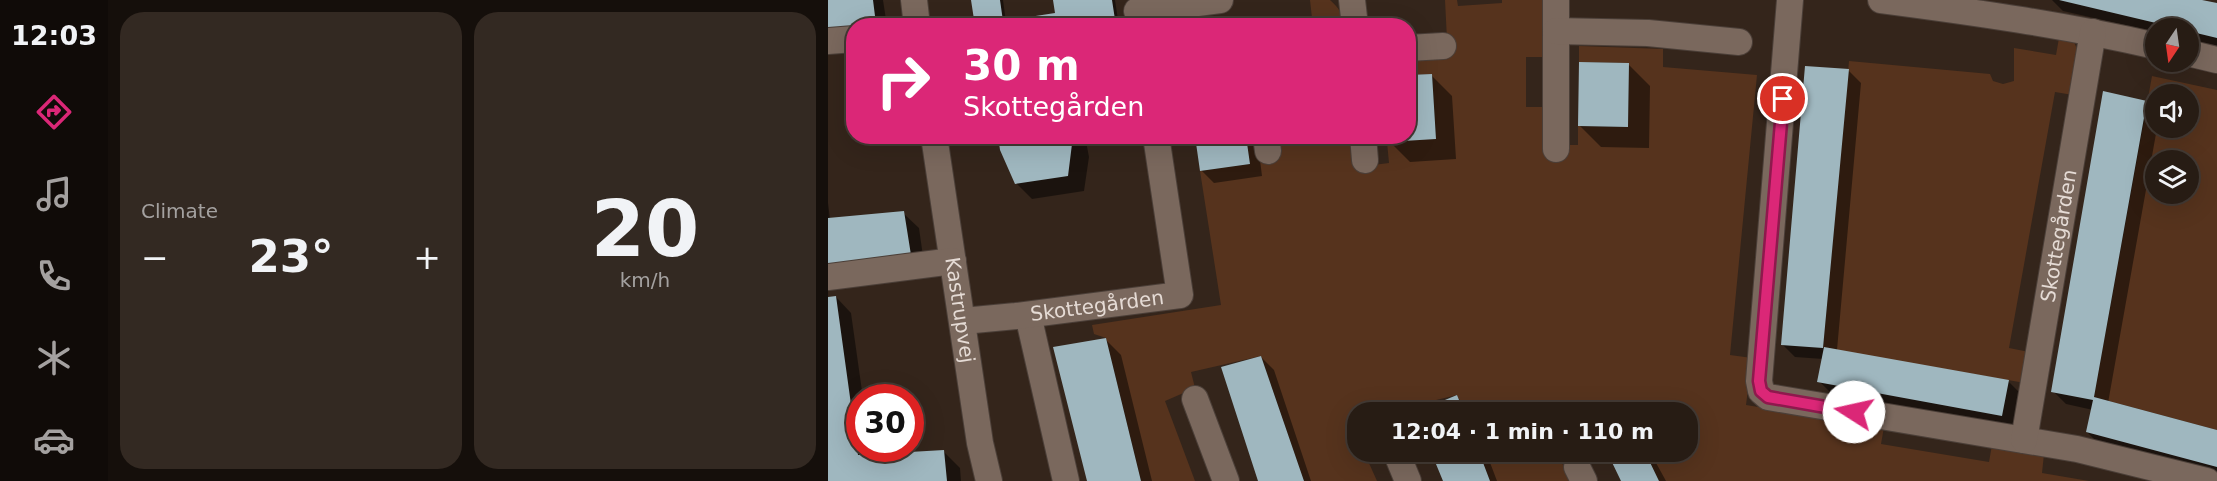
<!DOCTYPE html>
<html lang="en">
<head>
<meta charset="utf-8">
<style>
  body { margin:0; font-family:"DejaVu Sans",sans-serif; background:#332922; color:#f1f3f6; height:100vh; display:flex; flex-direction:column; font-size:22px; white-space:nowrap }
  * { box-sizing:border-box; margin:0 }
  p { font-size:20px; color:#a4a1a0 }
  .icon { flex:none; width:33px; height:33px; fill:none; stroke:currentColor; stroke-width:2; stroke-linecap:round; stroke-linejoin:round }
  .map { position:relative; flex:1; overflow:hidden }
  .panel { display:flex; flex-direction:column; gap:12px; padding:12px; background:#150f0b; width:720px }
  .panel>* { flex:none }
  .guide { position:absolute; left:18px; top:18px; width:570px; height:126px; border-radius:24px; box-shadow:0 6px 24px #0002,0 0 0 2px #433a34; background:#db2777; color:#fff; overflow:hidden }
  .needle { width:39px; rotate:193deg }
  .fabs { position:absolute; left:1317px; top:18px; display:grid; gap:12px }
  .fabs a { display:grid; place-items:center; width:54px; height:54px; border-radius:50%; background:#271c14; box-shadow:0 6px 24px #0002,0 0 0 2px #433a34; font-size:30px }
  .speed { position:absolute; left:18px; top:384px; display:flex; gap:12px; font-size:30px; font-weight:700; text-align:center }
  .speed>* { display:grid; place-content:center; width:78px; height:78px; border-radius:50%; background:#271c14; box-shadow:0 6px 24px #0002,0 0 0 2px #433a34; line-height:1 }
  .speed .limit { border:9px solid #d22; background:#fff; color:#111 }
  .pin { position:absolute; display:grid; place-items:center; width:51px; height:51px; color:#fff; margin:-26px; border:3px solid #fff; border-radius:50%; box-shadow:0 2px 6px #0007 }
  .me { position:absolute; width:66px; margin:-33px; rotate:280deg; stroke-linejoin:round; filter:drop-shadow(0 0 4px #0008) }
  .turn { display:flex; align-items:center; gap:21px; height:126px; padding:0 18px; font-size:27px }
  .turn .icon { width:78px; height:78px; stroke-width:2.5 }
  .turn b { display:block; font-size:42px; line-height:51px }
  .big { font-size:45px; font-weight:800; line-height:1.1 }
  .panel .card { flex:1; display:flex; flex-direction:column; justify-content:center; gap:9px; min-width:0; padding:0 21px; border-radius:24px; background:#332922 }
  .panel .dial { align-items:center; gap:0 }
  .dial b { font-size:78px; line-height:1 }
  .heat { display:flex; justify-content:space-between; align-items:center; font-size:33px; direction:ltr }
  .panel .tiles { flex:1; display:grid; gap:12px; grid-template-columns:repeat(2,1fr) }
  .trip { position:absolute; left:519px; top:402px; width:351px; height:60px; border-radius:24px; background:#271c14; box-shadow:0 6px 24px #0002,0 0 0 2px #433a34; font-weight:800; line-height:60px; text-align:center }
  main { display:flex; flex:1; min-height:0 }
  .menu { display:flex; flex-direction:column; width:108px; justify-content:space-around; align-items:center; background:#100b08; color:#a4a1a0 }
  .menu .icon { width:42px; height:42px }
  .menu .selected { color:#db2777 }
  .menu b { font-size:27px; color:#f1f3f6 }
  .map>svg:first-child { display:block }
</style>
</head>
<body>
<main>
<nav class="menu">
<b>12:03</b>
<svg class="icon selected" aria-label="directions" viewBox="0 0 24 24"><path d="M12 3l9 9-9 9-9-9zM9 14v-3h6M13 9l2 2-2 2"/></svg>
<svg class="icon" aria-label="music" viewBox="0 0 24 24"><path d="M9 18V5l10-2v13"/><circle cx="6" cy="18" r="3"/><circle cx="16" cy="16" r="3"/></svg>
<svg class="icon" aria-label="phone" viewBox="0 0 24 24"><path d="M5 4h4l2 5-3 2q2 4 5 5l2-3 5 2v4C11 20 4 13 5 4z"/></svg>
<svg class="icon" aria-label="climate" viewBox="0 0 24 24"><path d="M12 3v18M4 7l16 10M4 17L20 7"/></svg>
<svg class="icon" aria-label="car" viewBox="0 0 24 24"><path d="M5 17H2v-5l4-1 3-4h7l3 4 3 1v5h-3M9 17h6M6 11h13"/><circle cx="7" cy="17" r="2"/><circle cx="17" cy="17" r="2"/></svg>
</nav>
<section class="panel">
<div class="tiles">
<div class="card"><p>Climate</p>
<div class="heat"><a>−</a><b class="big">23°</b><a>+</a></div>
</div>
<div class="card dial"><b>20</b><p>km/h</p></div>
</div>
</section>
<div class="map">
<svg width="1389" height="481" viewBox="0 0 1389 481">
  <rect width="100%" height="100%" fill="#34251b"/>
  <!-- green -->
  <path fill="#56331d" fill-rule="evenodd" d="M 482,0 L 502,0 C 511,8 515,14 516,26 L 440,26 L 484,18 Z
    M 617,0 L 629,0 L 630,6 L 674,3 L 674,0 L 716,0 L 716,57 L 698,57 L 698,107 L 718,107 L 718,159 L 738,159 L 738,145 L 750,145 L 750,126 L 800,127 L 801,63 L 751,62 L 751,46 L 835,49 L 835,67 L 929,75 L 902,355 L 924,358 L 918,405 L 1056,427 L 1053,444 L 1161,462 L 1164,445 L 1216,454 L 1214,473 L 1261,481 L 831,481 L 817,452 L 860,452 L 860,412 L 636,412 L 629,395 L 558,412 L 530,412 L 530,452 L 536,452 L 549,481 L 476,481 L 433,356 L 363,372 L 367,388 L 337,401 L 367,481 L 313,481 L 278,338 L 266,334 L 264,325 L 393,305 L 372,171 L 422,164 L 418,137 L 527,137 L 530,167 L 561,163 L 559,142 L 608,138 L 604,74 L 581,75 L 581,61 L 620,59 Z
    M 1231,38 L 1246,42 L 1249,49 L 1245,95 L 1227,92 L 1181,348 L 1201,352 L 1197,383 L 995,348 L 1021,61 L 1162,74 L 1165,81 L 1175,84 L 1186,81 L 1186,48 L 1228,55 Z
    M 1324,76 L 1389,90 L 1389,430 L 1266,397 ZM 1328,94 L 1360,94 L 1360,128 L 1328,128 ZM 1328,160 L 1360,160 L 1360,194 L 1328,194 Z
    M 651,452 L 745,452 L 731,456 L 742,481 L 662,481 Z"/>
  <!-- shadow -->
  <path fill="#0007" d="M 0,0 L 55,0 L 59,26 L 26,26 Z
    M 144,0 L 175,0 L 178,22 L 229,14 L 227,0 L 287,0 L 291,26 L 148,26 Z
    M 1224,0 L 1368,0 L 1389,5 L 1389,47 L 1360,40 L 1360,28 L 1328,28 L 1328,32 L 1235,11 Z
    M 800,64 L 822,86 L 821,148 L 773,147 L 752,126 Z
    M 1020,70 L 1033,83 L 1009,350 L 1180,381 L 1193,394 L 1187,428 L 1004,394 L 991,381 L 995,359 L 967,357 L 954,344 Z
    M 603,75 L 624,96 L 628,159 L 582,162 L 561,141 L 580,136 Z
    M 1319,102 L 1328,111 L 1328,128 L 1329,128 L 1280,403 L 1389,432 L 1389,475 L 1272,445 L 1259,432 L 1265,410 L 1238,404 L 1225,391 Z
    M 172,136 L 257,136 L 261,157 L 256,191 L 204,199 L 188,183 Z
    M 368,136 L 429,136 L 434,176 L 386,183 L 373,170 Z
    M 0,203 L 2,219 L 75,213 L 91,228 L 97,270 L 0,281 Z
    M 8,297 L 23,313 L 35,398 L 32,398 L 32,448 L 42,448 L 43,456 L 116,452 L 132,468 L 133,481 L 0,481 L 0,299 Z
    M 277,339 L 293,355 L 324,481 L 260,481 Z
    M 433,357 L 446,370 L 483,481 L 432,481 Z
    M 629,397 L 643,412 L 591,412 Z
    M 605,452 L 658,452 L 669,481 L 616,481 Z
    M 781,452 L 822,452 L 838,481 L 795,481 Z"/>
  <!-- building -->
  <path fill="#9fb7bf" d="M 0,0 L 45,0 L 48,24 L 0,30 Z
    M 143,0 L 172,0 L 175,21 L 227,13 L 225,0 L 284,0 L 288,26 L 147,26 Z
    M 1231,0 L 1374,0 L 1389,3 L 1389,38 L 1360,31 L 1360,28 L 1349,28 Z
    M 751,62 L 801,63 L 800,127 L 750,126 Z
    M 977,66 L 1021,69 L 995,348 L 953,345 Z
    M 604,74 L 608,139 L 559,142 L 559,136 L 580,136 L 580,75 Z
    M 1275,91 L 1319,101 L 1266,397 L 1389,430 L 1389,467 L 1258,432 L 1265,400 L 1223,392 Z
    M 170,136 L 245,136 L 240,176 L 187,184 L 172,150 Z
    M 367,136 L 418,136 L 422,164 L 372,171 Z
    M 76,211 L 83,255 L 0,264 L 0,218 Z
    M 8,296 L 30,455 L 116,450 L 119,481 L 0,481 L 0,297 Z
    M 278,338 L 313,481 L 259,481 L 225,347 Z
    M 996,347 L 1181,380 L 1174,416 L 989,382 Z
    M 433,356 L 476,481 L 430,481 L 393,367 Z
    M 629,395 L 636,412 L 588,412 Z
    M 603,452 L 651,452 L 662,481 L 615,481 Z
    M 779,452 L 817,452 L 831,481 L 793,481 Z"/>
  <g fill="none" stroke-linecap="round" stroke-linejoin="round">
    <defs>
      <g id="minor">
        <path d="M 86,0 L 89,26"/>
        <path d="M 524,0 L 527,26"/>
        <path d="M 728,0 L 728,149"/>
        <path d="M 962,0 L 931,381 L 933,391 L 940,397 L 1249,449 L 1379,481"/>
        <path d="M 1053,0 C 1145,12 1237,25 1328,46"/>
        <path d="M 309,11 L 392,0"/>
        <path d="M 728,31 L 820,33 L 911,42"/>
        <path d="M 0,41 L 26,39"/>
        <path d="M 580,48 L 615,46"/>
        <path d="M 1360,53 L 1389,60"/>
        <path id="s1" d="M 106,136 L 152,443 L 161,481"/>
        <path d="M 438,136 L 440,151"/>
        <path d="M 535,136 L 537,160"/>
        <path d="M 0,277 L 125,261"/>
        <path d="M 200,315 L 238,481"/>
        <path id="s2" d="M 135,321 L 188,316 L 352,295 L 328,136"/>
        <path d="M 367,399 L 398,481"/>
        <path id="s3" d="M 1196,440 L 1265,32"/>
        <path d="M 568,452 L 580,481"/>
        <path d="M 749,467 L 756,481"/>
      </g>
    </defs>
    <!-- minor casing -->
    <use href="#minor" stroke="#4b3f38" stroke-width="28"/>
    <!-- minor -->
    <use href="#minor" stroke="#7a685d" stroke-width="26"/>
  </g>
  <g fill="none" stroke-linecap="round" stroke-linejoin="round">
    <defs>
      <path id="route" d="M 955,99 L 931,381 L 933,391 L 940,397 L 1026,412"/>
    </defs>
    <!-- route casing -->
    <use href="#route" stroke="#8e194d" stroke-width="15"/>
    <!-- route -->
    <use href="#route" stroke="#db2777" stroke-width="10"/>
  </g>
  <g text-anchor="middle" stroke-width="6" stroke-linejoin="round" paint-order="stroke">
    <!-- street labels -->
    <g font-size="20" fill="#e5dbd5" stroke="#2a1b12">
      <text dy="7" stroke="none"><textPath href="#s3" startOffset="207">Skottegården</textPath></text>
      <text dy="7" stroke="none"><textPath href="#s2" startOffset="135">Skottegården</textPath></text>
      <text dy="7" stroke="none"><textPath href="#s1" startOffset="176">Kastrupvej</textPath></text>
    </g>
  </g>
</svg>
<div class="fabs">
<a><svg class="needle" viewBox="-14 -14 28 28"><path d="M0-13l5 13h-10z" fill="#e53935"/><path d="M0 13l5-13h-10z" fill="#a4a1a0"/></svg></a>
<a><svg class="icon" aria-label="sound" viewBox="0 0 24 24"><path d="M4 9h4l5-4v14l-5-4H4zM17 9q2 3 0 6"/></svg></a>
<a><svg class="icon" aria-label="layers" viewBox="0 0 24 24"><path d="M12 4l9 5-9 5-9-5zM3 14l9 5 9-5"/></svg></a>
</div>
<div class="speed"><div class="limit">30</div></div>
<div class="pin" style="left:955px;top:99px;background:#d93025"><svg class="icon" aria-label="arrive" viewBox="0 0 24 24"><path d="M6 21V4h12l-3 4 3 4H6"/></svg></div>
<svg class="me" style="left:1026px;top:412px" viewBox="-20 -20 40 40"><circle r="19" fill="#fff"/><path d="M0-13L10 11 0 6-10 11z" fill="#db2777"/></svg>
<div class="trip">12:04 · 1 min · 110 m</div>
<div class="guide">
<div class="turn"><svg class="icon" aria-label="right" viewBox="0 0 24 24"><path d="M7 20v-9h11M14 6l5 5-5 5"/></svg><div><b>30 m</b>Skottegården</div></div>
</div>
</div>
</main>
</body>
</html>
